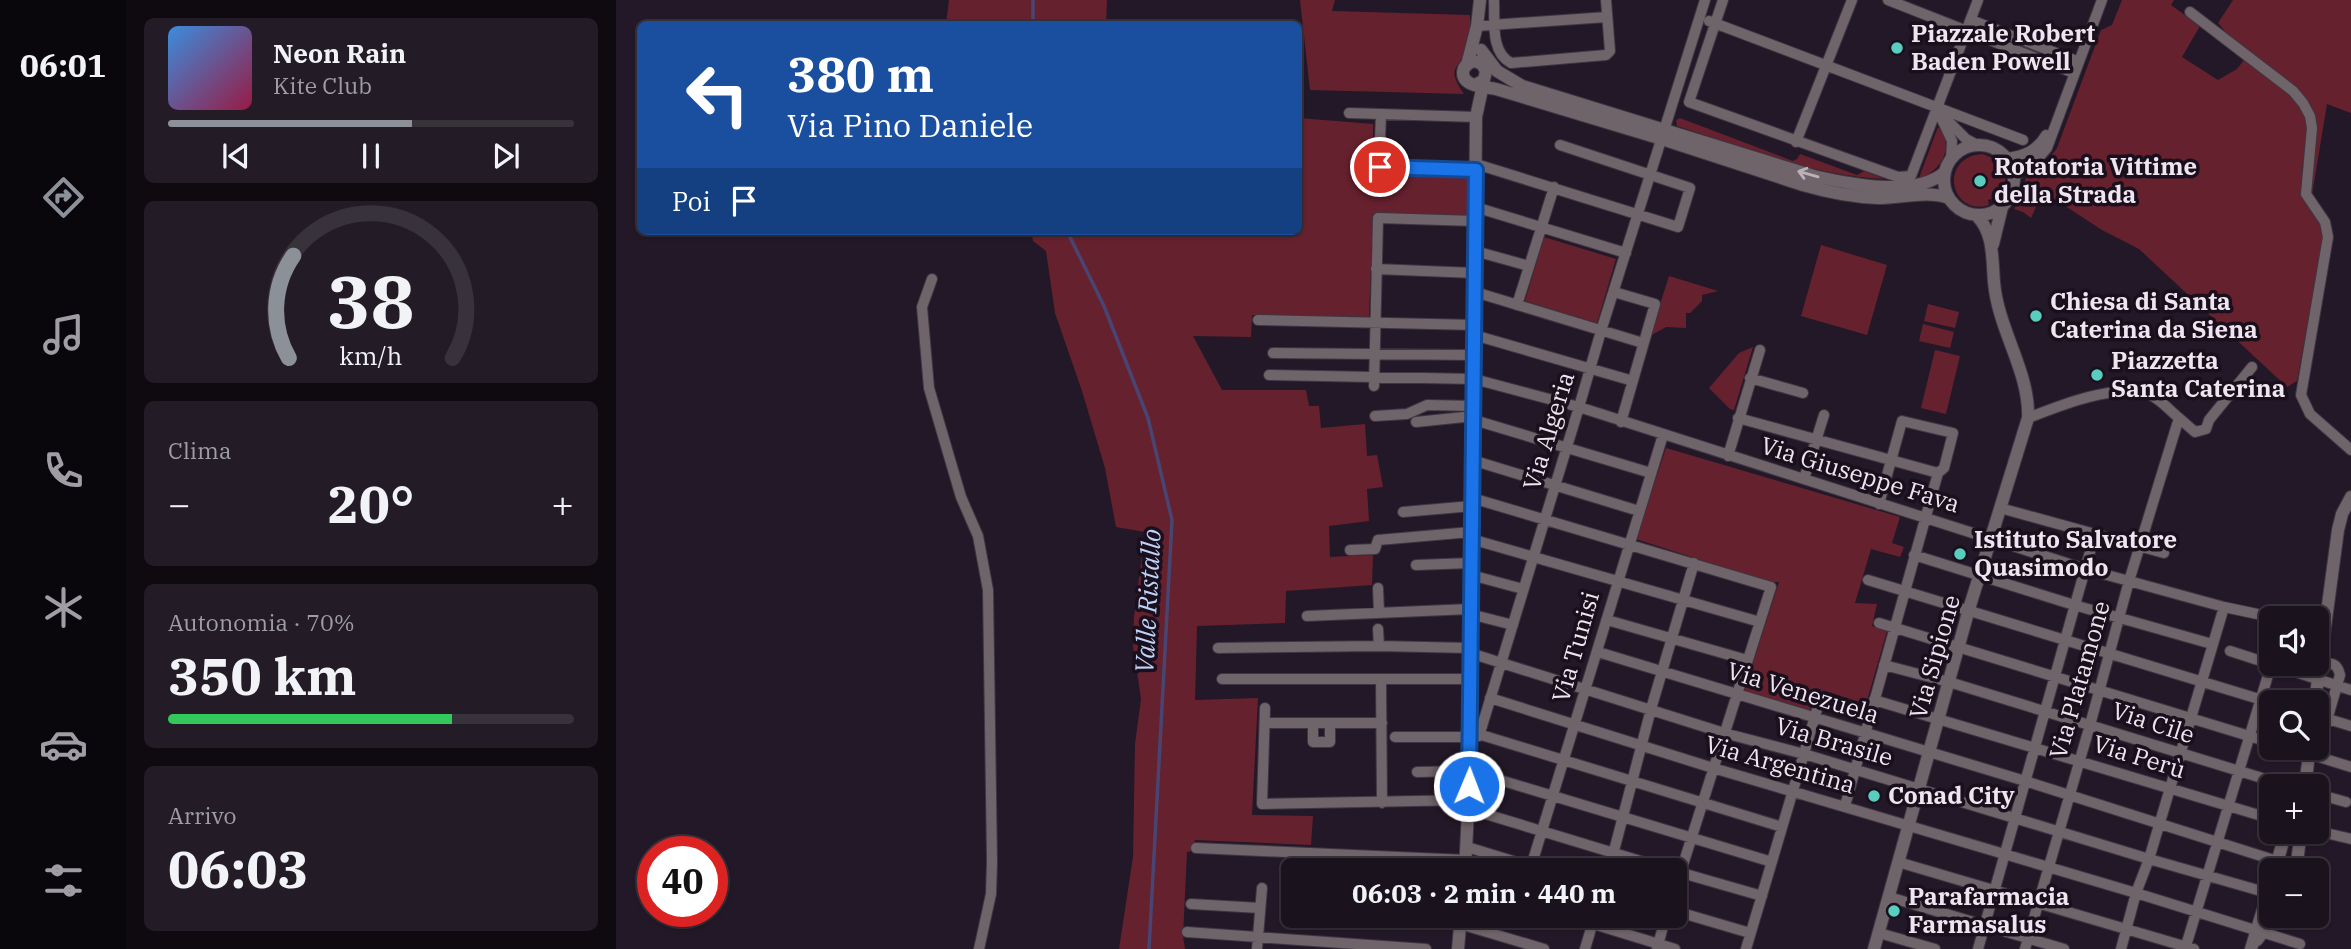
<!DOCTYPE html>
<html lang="it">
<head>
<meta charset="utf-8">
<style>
  body { margin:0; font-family:"IBM Plex Serif",serif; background:#231b26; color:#f1f3f6; height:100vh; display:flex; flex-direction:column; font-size:26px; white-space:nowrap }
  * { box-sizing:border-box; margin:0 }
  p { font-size:23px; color:#9f9ea4 }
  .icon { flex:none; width:38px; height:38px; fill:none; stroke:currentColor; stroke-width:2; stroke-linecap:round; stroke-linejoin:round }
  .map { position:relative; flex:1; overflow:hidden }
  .side { display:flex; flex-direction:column; gap:18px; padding:18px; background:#0e0a10; width:490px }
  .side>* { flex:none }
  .banner { position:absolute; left:21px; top:21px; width:665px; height:214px; border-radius:10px; box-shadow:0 2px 5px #0004,0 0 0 2px #38323b; background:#1a4fa0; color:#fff; overflow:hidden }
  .fabs { position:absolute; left:1643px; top:606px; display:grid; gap:14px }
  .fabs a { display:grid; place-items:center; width:70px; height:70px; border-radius:10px; background:#1a121d; box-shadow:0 2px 5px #0004,0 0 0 2px #38323b; font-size:35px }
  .speed { position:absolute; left:21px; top:836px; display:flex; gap:14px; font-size:35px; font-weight:700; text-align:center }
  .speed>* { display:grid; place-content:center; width:91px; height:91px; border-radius:50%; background:#1a121d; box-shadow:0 2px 5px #0004,0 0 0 2px #38323b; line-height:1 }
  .speed .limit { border:10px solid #d22; background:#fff; color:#111 }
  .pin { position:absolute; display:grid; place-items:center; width:60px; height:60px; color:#fff; margin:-30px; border:4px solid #fff; border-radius:50%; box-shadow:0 2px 7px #0007 }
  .me { position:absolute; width:77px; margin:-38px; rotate:1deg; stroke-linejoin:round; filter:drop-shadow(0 0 5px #0008) }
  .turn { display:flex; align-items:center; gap:24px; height:147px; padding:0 35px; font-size:32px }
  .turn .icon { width:91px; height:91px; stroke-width:2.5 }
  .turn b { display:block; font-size:49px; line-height:60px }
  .then { display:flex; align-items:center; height:66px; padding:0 35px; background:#0003; gap:14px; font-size:26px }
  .big { font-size:52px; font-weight:700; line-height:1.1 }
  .side .tile { flex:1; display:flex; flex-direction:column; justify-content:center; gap:10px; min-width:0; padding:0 24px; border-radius:10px; background:#231b26 }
  .side .dial { align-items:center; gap:0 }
  .dial svg { height:182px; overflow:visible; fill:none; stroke:#38323b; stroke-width:7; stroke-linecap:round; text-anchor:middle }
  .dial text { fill:#f1f3f6; stroke:none }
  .song { display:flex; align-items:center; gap:21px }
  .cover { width:84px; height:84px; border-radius:10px; background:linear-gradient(135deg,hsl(210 70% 55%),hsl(340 70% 35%)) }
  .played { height:7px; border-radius:4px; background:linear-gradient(90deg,#8c9099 60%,#38323b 60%) }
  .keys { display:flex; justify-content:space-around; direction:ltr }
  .heat { display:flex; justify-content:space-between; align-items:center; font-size:38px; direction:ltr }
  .charge { height:10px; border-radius:5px; background:linear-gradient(90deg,#34c759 70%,#38323b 0) }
  .trip { position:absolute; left:665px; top:858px; width:406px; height:70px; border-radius:10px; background:#1a121d; box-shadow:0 2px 5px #0004,0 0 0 2px #38323b; font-weight:700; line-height:70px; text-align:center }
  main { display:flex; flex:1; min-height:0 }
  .menu { display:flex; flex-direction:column; width:126px; justify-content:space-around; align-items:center; background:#0a070c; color:#9f9ea4 }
  .menu .icon { width:49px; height:49px }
  .menu .on { color:#8c9099 }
  .menu b { font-size:32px; color:#f1f3f6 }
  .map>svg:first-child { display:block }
</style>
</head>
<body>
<main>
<nav class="menu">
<b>06:01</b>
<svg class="icon on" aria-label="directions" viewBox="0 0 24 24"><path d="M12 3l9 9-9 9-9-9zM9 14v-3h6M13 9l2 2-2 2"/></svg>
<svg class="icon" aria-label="music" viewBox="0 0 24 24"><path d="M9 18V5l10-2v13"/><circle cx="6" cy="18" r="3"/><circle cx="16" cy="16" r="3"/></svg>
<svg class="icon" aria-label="phone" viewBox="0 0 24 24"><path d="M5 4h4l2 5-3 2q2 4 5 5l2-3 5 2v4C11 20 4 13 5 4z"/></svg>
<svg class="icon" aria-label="climate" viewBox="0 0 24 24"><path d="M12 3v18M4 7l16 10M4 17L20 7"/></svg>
<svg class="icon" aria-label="car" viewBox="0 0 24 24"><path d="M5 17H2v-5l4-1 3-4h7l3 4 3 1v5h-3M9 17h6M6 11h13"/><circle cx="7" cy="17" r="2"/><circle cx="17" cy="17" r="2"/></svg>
<svg class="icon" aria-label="filters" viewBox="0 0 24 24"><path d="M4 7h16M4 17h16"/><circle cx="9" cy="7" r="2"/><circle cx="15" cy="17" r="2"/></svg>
</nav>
<section class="side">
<div class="tile">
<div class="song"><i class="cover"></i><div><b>Neon Rain</b><p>Kite Club</p></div></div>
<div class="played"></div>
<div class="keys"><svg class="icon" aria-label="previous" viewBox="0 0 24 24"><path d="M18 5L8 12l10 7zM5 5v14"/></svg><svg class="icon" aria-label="pause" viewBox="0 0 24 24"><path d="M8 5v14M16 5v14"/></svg><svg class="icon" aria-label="next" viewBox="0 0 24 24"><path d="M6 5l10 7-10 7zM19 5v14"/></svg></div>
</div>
<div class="tile dial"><svg viewBox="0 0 100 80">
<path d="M14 69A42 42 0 1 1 86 69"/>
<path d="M14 69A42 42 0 0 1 16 24" stroke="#8c9099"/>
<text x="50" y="56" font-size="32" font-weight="700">38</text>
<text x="50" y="72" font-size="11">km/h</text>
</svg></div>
<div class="tile"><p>Clima</p>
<div class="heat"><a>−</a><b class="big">20°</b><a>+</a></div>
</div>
<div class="tile"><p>Autonomia · 70%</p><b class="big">350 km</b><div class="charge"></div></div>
<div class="tile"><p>Arrivo</p><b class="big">06:03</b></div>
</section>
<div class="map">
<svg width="1735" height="949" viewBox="0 0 1735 949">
  <rect width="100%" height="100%" fill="#231827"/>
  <!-- green -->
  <path fill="#66212e" d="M 333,0 L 491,0 L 490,24 L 330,24 Z
    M 684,0 L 719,0 L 716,11 L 854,15 C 854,25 856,39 852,49 C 841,71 830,67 848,94 L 694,90 Z
    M 1506,0 L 1558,0 L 1555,5 L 1584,26 L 1566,57 L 1602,80 L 1621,69 L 1628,60 C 1651,76 1694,97 1693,129 C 1692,144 1684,163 1687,178 C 1691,198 1704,215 1708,235 L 1681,381 L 1671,387 L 1523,249 L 1486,230 L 1440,200 L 1421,205 L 1415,218 L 1407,212 L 1398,209 L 1405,198 L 1411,173 L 1429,164 L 1441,148 L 1485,30 L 1496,25 Z
    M 1617,0 L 1735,0 L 1735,113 L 1711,104 L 1696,195 L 1697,152 L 1700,121 L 1690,99 L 1613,36 L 1602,23 Z
    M 683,118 L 757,124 L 757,174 L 854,178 L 853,216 L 757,214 L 753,317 L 636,315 L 635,337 L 577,336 L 606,390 L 690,390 L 693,406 L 703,406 L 705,428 L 749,424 L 751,456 L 761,455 L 767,487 L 751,489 L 753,521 L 713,526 L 714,557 L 757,555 L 756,585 L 670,591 L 669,623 L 581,626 L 579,700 L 642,698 L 636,815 L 697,816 L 695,845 L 579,840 L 576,851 L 571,852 L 567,936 L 569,949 L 503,949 L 517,857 L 519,744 L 525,699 L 517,645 L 518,617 L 529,532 L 500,527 L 489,468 L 466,391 L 439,313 L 430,251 L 417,241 L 415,231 L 682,231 Z
    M 1064,118 L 1177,161 L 1181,159 L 1184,154 L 1241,175 L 1248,171 L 1269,179 C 1197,176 1129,148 1061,126 L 1060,120 Z
    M 1322,127 C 1340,145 1325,172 1303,178 Z
    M 1366,154 C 1389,160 1398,185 1379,202 L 1375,199 L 1372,200 L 1373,205 C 1334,217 1322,157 1366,154 Z
    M 928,237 L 1000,259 L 981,323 L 909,301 Z
    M 1205,245 L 1271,265 L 1251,335 L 1185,316 Z
    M 1053,276 L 1102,291 L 1086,295 L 1086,301 L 1074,313 L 1070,313 L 1070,328 L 1050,327 L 1034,336 Z
    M 1312,304 L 1343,312 L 1339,328 L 1308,321 Z
    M 1307,324 L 1338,332 L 1334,348 L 1303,341 Z
    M 1137,347 L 1118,410 L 1114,409 L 1093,388 L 1123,353 Z
    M 1319,350 L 1344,356 L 1330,414 L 1305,408 Z
    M 1050,448 L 1284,517 L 1276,543 L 1288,547 L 1284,557 L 1255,549 L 1239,603 L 1261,604 L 1256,626 L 1271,631 L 1250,704 L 1200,688 L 1194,710 L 1128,691 L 1163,582 L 1153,582 L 1020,539 Z"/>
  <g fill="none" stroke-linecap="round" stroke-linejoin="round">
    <!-- stream -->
    <path stroke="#484573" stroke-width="3.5" d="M 417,0 L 417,24
      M 451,231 L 488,306 L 532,418 L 556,520 L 533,949"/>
    <defs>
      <path id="minor" d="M 878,0 C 879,21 874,52 895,63 L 990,55 L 994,51 L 990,0
        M 1107,0 L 1073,102 L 1282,177 L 1295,176 L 1362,0
        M 1272,0 L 1458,73
        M 1574,12 L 1677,91 L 1687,103 L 1694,116 L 1696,128 L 1690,194 L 1709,222 L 1712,237 L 1685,395 L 1694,414 L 1735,450
        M 1355,20 L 1463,62
        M 1093,21 L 1407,140
        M 861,26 L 991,17
        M 1321,109 L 1336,141 L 1335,159
        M 733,113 L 860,117
        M 765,114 L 763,167 L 860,169
        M 1331,120 L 1350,139 L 1361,145
        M 1180,142 L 1236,0
        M 1390,158 C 1409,156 1421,150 1430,135
        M 860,164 L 1062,227 L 1074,188 L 944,145
        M 1398,177 L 1425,155 L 1431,148 L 1486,0
        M 859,207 L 1010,253
        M 859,251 L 913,266
        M 760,269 L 859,273
        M 316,279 L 306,307 L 313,388 L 345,497 L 362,536 L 372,590 L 376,862 L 375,894 L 363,949
        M 859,292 L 1027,343
        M 998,292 L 1039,304 L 1005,422
        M 901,305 L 938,187
        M 642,320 L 859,325
        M 858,335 L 1017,381
        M 657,353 L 858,355
        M 653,375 L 858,379 L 963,407 L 1469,569 L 1608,607 L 1660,618
        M 1134,378 L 1187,393
        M 758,386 L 762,218 L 859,221
        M 759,416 L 791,414 L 811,405 L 858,406
        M 1122,418 L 1322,473
        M 1563,418 L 1579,432 L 1590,429 L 1593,420 L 1636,367
        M 858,420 L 1035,473
        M 800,422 L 858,416
        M 1112,456 L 1144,350
        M 856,460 L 1023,511
        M 1188,479 L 1208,415
        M 856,498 L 1155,587 L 1059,890
        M 1384,508 L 1548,553
        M 787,512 L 856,506
        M 855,539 L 1144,622
        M 734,550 L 759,549 L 762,540 L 855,532
        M 1298,555 L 1458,605 L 1596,644
        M 800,565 L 855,563
        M 855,575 L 907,589
        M 1252,580 L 1656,703
        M 762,588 L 763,613
        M 854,614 L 897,625
        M 691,616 L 854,609
        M 991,620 L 1131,660
        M 1263,623 L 1656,743
        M 762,629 L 763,646
        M 602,648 L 763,646 L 854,648
        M 1614,651 L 1735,690
        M 982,652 L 1409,781 L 1661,861
        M 854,653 L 1108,733 L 1188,754 L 1533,859 L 1652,893
        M 1268,665 L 1333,682 L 1672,786
        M 606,679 L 854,679
        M 765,680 L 766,803
        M 874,698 L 1097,768 L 1520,893 L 1684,944
        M 1258,700 L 1656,819
        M 649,708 L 646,804 L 852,800
        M 1712,719 L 1735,726
        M 649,723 L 766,723
        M 697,723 L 697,742 L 714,742 L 714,723
        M 859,733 L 1166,827
        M 863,736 L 963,407 L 985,331 L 1089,0
        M 779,737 L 854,737
        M 1671,747 L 1735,767
        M 1701,747 L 1704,744 L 1724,675 C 1721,662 1715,663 1703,664
        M 801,772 L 854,771 L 1156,862
        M 1701,794 L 1730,802
        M 1229,806 L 1322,473 L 1328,468 L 1337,433 L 1286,421 L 1263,504
        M 853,809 L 1054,870
        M 1701,831 L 1735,839
        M 851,847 L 926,870
        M 580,848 L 850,860
        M 1282,862 L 1578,949
        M 914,870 L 1047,435
        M 993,870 L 1035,709 L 1078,563
        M 1059,871 L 1146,896
        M 1273,897 L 1448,949
        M 575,904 L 644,908
        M 1059,911 L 1134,933
        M 948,915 L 1059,949
        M 780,917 L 845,917
        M 844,924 L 928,949
        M 571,932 L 810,949
        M 1263,933 L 1319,949
        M 641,949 L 646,888
        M 969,949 L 979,915
        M 1041,949 L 1050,915
        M 1130,949 L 1205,696
        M 1362,949 L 1479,534
        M 1409,949 L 1474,725 L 1513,581 L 1563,418 C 1553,410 1542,396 1528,393 C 1494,385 1443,406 1412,418
        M 1505,949 L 1520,893 L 1533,859 L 1608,607
        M 1569,949 L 1656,662"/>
      <path id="tertiary" d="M 865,50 L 881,71 L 906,86 L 1198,176 C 1234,184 1299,198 1329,172
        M 851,65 L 861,26 L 864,0
        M 861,84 L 868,80 L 870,71 L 866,64 L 858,61 C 852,63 847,66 847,73 C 847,87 870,87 880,89 L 1046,139 L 1187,185 C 1211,192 1237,197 1262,198 C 1286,198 1311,190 1333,198
        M1328 180a35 35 0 1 1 70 0a35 35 0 1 1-70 0Z
        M 1377,244 L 1386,207
        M 1699,702 L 1722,530 L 1726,514 L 1735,497
        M 1689,786 L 1694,747
        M 849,870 L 854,771 L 860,117 L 868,80
        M 1659,870 L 1670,831
        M 1680,870 L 1685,831
        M 1641,940 L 1659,915
        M 842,949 L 845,915
        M 1258,949 L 1353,609 L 1412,418 C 1414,372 1382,330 1378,282 C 1376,259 1378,233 1361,216
        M 1635,949 L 1656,880"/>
    </defs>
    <!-- minor casing -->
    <use href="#minor" stroke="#3f3543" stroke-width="12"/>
    <!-- tertiary casing -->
    <use href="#tertiary" stroke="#3f3543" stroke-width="14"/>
    <!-- minor -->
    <use href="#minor" stroke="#6e6469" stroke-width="10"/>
    <!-- tertiary -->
    <use href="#tertiary" stroke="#6e6469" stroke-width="12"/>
  </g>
  <!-- one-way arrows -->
  <defs><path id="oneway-shaft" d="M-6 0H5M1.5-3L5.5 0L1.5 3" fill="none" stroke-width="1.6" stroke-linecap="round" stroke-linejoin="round" transform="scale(1.75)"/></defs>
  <use stroke="#bbb1ba" href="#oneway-shaft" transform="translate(1192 174) rotate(-164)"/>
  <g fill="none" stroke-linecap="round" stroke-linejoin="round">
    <defs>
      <path id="route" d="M 764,167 L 860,170 L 853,786"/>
    </defs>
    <!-- route casing -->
    <use href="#route" stroke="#114b97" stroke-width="18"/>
    <!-- route -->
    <use href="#route" stroke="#1a73e8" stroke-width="12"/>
  </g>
  <!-- markers -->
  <g fill="#58cebf" stroke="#1a0f1d" stroke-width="2.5">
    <circle cx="1281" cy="48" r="7"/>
    <circle cx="1364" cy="181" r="7"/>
    <circle cx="1420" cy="316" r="7"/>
    <circle cx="1481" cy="375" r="7"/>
    <circle cx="1344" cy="554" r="7"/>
    <circle cx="1258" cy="796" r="7"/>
    <circle cx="1278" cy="911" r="7"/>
  </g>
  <g text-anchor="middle" stroke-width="7" stroke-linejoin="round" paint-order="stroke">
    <!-- poi labels -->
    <g font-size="24" font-weight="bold" fill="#eee5f0" stroke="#1a0f1d" text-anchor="start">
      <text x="1295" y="42">Piazzale Robert<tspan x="1295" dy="28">Baden Powell</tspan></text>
      <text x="1378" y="175">Rotatoria Vittime<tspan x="1378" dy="28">della Strada</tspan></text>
      <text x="1434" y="310">Chiesa di Santa<tspan x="1434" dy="28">Caterina da Siena</tspan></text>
      <text x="1495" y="369">Piazzetta<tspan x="1495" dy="28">Santa Caterina</tspan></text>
      <text x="1358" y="548">Istituto Salvatore<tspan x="1358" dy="28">Quasimodo</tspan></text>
      <text x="1272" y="804">Conad City</text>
      <text x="1292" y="905">Parafarmacia<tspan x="1292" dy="28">Farmasalus</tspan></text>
    </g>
    <!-- street labels -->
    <g font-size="24" fill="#eee5f0" stroke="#1a0f1d">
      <text transform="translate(933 431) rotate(-73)" y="8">Via Algeria</text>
      <text transform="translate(1244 475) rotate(17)" y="8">Via Giuseppe Fava</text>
      <text transform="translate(960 647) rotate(-74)" y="8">Via Tunisi</text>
      <text transform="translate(1319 657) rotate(-74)" y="8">Via Sipione</text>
      <text transform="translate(1464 680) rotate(-74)" y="8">Via Platamone</text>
      <text transform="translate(1187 693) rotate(17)" y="8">Via Venezuela</text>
      <text transform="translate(1537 723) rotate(18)" y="8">Via Cile</text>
      <text transform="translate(1218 742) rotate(16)" y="8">Via Brasile</text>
      <text transform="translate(1523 757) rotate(17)" y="8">Via Perù</text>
      <text transform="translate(1164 765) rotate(16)" y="8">Via Argentina</text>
    </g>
    <!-- water labels -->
    <g font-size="26" font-style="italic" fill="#bfd2f9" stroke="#1a0f1d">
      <text transform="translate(532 601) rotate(-87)" y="9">Valle Ristallo</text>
    </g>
  </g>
</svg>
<div class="fabs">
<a><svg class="icon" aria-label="sound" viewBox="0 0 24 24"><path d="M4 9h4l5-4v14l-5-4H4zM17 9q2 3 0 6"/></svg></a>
<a><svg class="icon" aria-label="search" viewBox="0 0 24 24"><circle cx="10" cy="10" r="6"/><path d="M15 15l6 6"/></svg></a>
<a>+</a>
<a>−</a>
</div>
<div class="speed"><div class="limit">40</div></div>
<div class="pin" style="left:764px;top:167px;background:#d93025"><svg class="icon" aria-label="arrive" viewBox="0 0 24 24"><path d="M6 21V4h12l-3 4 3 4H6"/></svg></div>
<svg class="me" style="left:853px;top:786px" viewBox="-20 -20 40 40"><circle r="17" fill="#1a73e8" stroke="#fff" stroke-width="3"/><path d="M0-11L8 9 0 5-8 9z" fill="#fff"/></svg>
<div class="trip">06:03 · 2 min · 440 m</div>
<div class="banner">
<div class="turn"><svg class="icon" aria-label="left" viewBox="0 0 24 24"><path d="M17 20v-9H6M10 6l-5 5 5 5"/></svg><div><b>380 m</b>Via Pino Daniele</div></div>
<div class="then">Poi<svg class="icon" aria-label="arrive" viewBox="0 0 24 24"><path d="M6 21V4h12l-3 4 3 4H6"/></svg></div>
</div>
</div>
</main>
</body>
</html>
